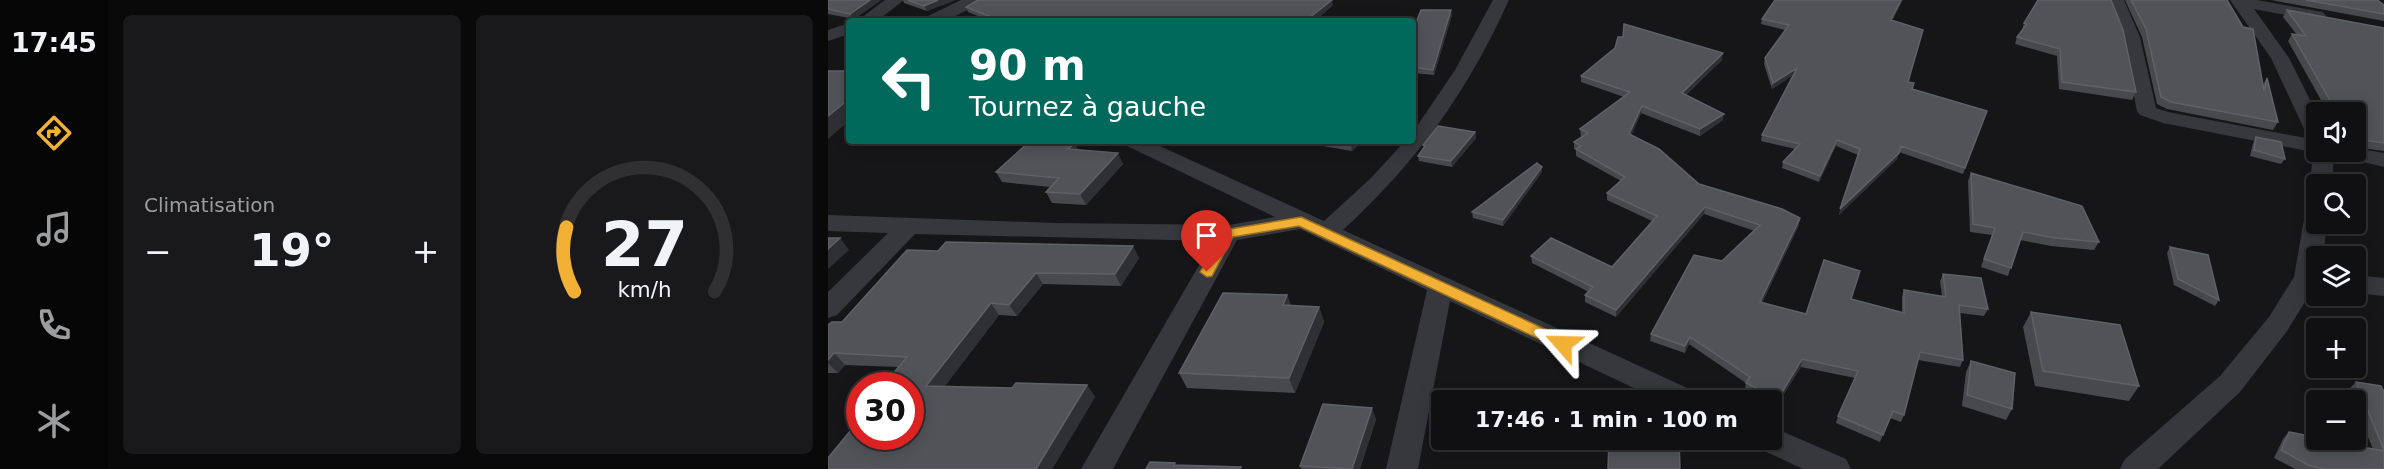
<!DOCTYPE html>
<html lang="fr">
<head>
<meta charset="utf-8">
<style>
  body { margin:0; font-family:"DejaVu Sans",sans-serif; background:#19191b; color:#f1f3f6; height:100vh; display:flex; flex-direction:column; font-size:22px; white-space:nowrap }
  * { box-sizing:border-box; margin:0 }
  p { font-size:20px; color:#9c9d9f }
  .icon { flex:none; width:33px; height:33px; fill:none; stroke:currentColor; stroke-width:2; stroke-linecap:round; stroke-linejoin:round }
  .map { position:relative; flex:1; overflow:hidden }
  .details { display:flex; flex-direction:column; gap:15px; padding:15px; background:#09090a; width:720px }
  .details>* { flex:none }
  .banner { position:absolute; left:18px; top:18px; width:570px; height:126px; border-radius:6px; box-shadow:0 3px 15px #0003,0 0 0 2px #303032; background:#00695c; color:#fff; overflow:hidden }
  .buttons { position:absolute; left:1478px; top:102px; display:grid; gap:12px }
  .buttons a { display:grid; place-items:center; width:60px; height:60px; border-radius:6px; background:#101012; box-shadow:0 3px 15px #0003,0 0 0 2px #303032; font-size:30px }
  .speed { position:absolute; left:18px; top:372px; display:flex; gap:12px; font-size:30px; font-weight:700; text-align:center }
  .speed>* { display:grid; place-content:center; width:78px; height:78px; border-radius:50%; background:#101012; box-shadow:0 3px 15px #0003,0 0 0 2px #303032; line-height:1 }
  .speed .limit { border:9px solid #d22; background:#fff; color:#111 }
  .pin { position:absolute; display:grid; place-items:center; width:51px; height:51px; color:#fff; margin:-62px -26px; border-radius:50% 50% 50% 0; rotate:-45deg; box-shadow:0 0 6px #0007 }
  .pin .icon { rotate:45deg }
  .me { position:absolute; width:66px; margin:-33px; rotate:295deg; stroke-linejoin:round; filter:drop-shadow(0 0 4px #0008) }
  .turn { display:flex; align-items:center; gap:21px; height:126px; padding:0 24px; font-size:27px }
  .turn .icon { width:78px; height:78px; stroke-width:2.5 }
  .turn b { display:block; font-size:42px; line-height:51px }
  .big { font-size:45px; font-weight:600; line-height:1.1 }
  .details .widget { flex:1; display:flex; flex-direction:column; justify-content:center; gap:9px; min-width:0; padding:0 21px; border-radius:9px; background:#19191b }
  .details .dial { align-items:center; gap:0 }
  .dial svg { height:156px; overflow:visible; fill:none; stroke:#303032; stroke-width:7; stroke-linecap:round; text-anchor:middle }
  .dial text { fill:#f1f3f6; stroke:none }
  .heat { display:flex; justify-content:space-between; align-items:center; font-size:33px; direction:ltr }
  .details .tiles { flex:1; display:grid; gap:15px; grid-template-columns:repeat(2,1fr) }
  .trip { position:absolute; left:603px; top:390px; width:351px; height:60px; border-radius:6px; background:#101012; box-shadow:0 3px 15px #0003,0 0 0 2px #303032; font-weight:600; line-height:60px; text-align:center }
  main { display:flex; flex:1; min-height:0 }
  .dock { display:flex; flex-direction:column; width:108px; justify-content:space-around; align-items:center; background:#060607; color:#9c9d9f }
  .dock .icon { width:42px; height:42px }
  .dock .on { color:#f2b134 }
  .dock b { font-size:27px; color:#f1f3f6 }
  .map>svg:first-child { display:block }
</style>
</head>
<body>
<main>
<nav class="dock">
<b>17:45</b>
<svg class="icon on" aria-label="directions" viewBox="0 0 24 24"><path d="M12 3l9 9-9 9-9-9zM9 14v-3h6M13 9l2 2-2 2"/></svg>
<svg class="icon" aria-label="music" viewBox="0 0 24 24"><path d="M9 18V5l10-2v13"/><circle cx="6" cy="18" r="3"/><circle cx="16" cy="16" r="3"/></svg>
<svg class="icon" aria-label="phone" viewBox="0 0 24 24"><path d="M5 4h4l2 5-3 2q2 4 5 5l2-3 5 2v4C11 20 4 13 5 4z"/></svg>
<svg class="icon" aria-label="climate" viewBox="0 0 24 24"><path d="M12 3v18M4 7l16 10M4 17L20 7"/></svg>
</nav>
<section class="details">
<div class="tiles">
<div class="widget"><p>Climatisation</p>
<div class="heat"><a>−</a><b class="big">19°</b><a>+</a></div>
</div>
<div class="widget dial"><svg viewBox="0 0 100 80">
<path d="M14 69A42 42 0 1 1 86 69"/>
<path d="M14 69A42 42 0 0 1 10 36" stroke="#f2b134"/>
<text x="50" y="56" font-size="32" font-weight="700">27</text>
<text x="50" y="72" font-size="11">km/h</text>
</svg></div>
</div>
</section>
<div class="map">
<svg width="1556" height="469" viewBox="0 0 1556 469">
  <rect width="100%" height="100%" fill="#161618"/>
  <g fill="none" stroke-linecap="round" stroke-linejoin="round">
    <!-- street -->
    <path fill="#37383d" fill-rule="evenodd" d="M 57,0 L 76,0 L 49,21 L 29,21 Z
      M 133,0 L 154,0 L 152,4 L 117,21 L 95,21 L 98,17 Z
      M 665,0 L 681,0 C 640,91 589,162 515,230 L 868,392 L 872,400 L 831,400 L 622,301 L 590,469 L 558,469 L 599,290 L 472,229 L 409,240 L 285,469 L 253,469 L 385,241 L 87,234 L 9,315 L 0,318 L 0,292 L 60,233 L 0,231 L 0,215 L 228,223 L 401,225 L 447,217 L 297,145 L 293,141 L 321,141 L 496,221 L 543,178 L 577,141 L 585,141 L 585,132 L 627,70 Z
      M 1280,0 L 1296,0 L 1312,37 L 1328,108 L 1340,112 L 1488,140 L 1488,152 L 1527,152 L 1527,148 L 1556,153 L 1556,167 L 1506,155 L 1504,184 L 1488,184 L 1488,190 L 1482,184 L 1485,152 L 1335,123 L 1312,115 L 1309,111 L 1294,37 Z
      M 1402,0 L 1429,0 L 1489,11 L 1495,12 L 1498,16 L 1495,20 L 1489,21 L 1426,9 L 1461,58 L 1488,112 L 1488,139 L 1481,137 L 1478,133 L 1443,58 Z
      M 21,23 L 21,34 L 0,41 L 0,30 Z
      M 1488,211 L 1488,224 L 1499,224 L 1495,256 L 1488,256 L 1488,284 L 1459,331 L 1412,392 L 1330,469 L 1292,469 L 1297,459 L 1392,376 L 1441,317 L 1466,277 L 1476,219 L 1480,214 Z
      M 1527,275 L 1556,278 L 1556,296 L 1527,293 Z
      M 944,427 L 1018,459 L 1023,469 L 975,469 L 932,449 L 928,440 L 944,440 Z"/>
  </g>
  <!-- wall -->
  <path fill="#47494d" d="M 0,0 L 53,0 L 26,19 L 0,14 Z
    M 75,0 L 127,0 L 99,11 L 76,3 Z
    M 947,0 L 1075,0 L 1064,20 L 1080,82 L 1085,89 L 1159,111 L 1135,174 L 1071,152 L 1069,159 L 1011,215 L 1030,155 L 1008,146 L 991,182 L 954,168 L 955,162 L 967,149 L 933,141 L 934,135 L 965,75 L 944,89 L 936,64 L 937,58 L 957,30 L 933,24 L 934,19 Z
    M 1210,0 L 1308,92 L 1304,100 L 1231,89 L 1229,56 L 1187,44 L 1189,37 L 1194,30 L 1196,23 Z
    M 1297,0 L 1399,0 L 1435,84 L 1439,78 L 1450,122 L 1445,130 L 1339,109 L 1329,104 L 1314,37 Z
    M 1443,0 L 1549,0 L 1556,5 L 1556,21 Z
    M 150,1 L 505,5 L 489,19 L 589,20 L 624,15 L 606,75 L 585,73 L 585,21 L 162,21 L 140,12 L 138,7 Z
    M 1459,10 L 1556,28 L 1556,151 L 1527,147 L 1527,112 L 1510,112 L 1509,111 L 1498,109 L 1460,41 L 1464,34 L 1469,35 L 1455,17 Z
    M 894,60 L 858,95 L 895,120 L 872,136 L 813,113 L 803,135 L 871,184 L 971,225 L 934,303 L 978,314 L 1023,299 L 1074,312 L 1074,297 L 1076,290 L 1114,296 L 1112,281 L 1115,274 L 1160,309 L 1156,316 L 1132,313 L 1135,360 L 1132,367 L 1090,360 L 1076,415 L 1073,422 L 1062,418 L 1052,442 L 1008,423 L 1010,416 L 1027,378 L 973,367 L 948,406 L 944,403 L 944,400 L 938,400 L 917,390 L 918,383 L 861,344 L 857,353 L 822,341 L 823,334 L 894,261 L 927,231 L 876,214 L 788,317 L 757,302 L 757,295 L 761,292 L 704,263 L 703,256 L 784,267 L 824,221 L 779,200 L 779,193 L 793,181 L 748,156 L 748,150 L 746,149 L 746,142 L 754,137 L 753,136 L 752,129 L 796,97 L 753,82 L 753,76 Z
    M 647,132 L 648,138 L 624,167 L 591,161 L 590,156 L 596,148 L 595,145 Z
    M 1428,137 L 1457,159 L 1453,164 L 1422,156 L 1425,143 Z
    M 465,141 L 534,141 L 524,151 Z
    M 247,143 L 250,150 L 295,164 L 258,205 L 224,203 L 218,192 L 222,187 L 174,182 L 168,172 Z
    M 714,172 L 675,226 L 645,218 L 644,212 Z
    M 1143,173 L 1271,242 L 1266,250 L 1223,246 L 1192,240 L 1180,276 L 1153,267 L 1164,235 L 1142,232 L 1140,181 Z
    M 1342,247 L 1391,300 L 1387,306 L 1346,285 L 1339,253 Z
    M 79,250 L 311,258 L 293,286 L 215,284 L 189,316 L 171,315 L 116,387 L 184,388 L 259,385 L 267,397 L 224,469 L 0,469 L 60,384 L 58,382 L 70,367 L 17,365 L 10,373 L 0,373 L 0,325 L 14,322 Z
    M 459,295 L 463,306 L 491,307 L 496,322 L 467,393 L 359,388 L 351,373 Z
    M 1203,312 L 1311,386 L 1301,401 L 1207,386 L 1195,327 Z
    M 1143,361 L 1184,409 L 1178,420 L 1134,406 L 1138,372 Z
    M 1528,382 L 1556,392 L 1556,469 L 1467,469 L 1446,458 L 1455,439 L 1461,432 L 1545,449 L 1527,405 L 1527,400 L 1525,400 L 1521,389 Z
    M 548,419 L 532,469 L 473,469 L 472,466 Z"/>
  <!-- shaded-wall -->
  <path fill="#2f3033" d="M 42,0 L 53,0 L 26,19 L 22,14 Z
    M 110,0 L 127,0 L 99,11 L 96,6 Z
    M 504,0 L 505,5 L 486,21 L 481,18 Z
    M 1073,0 L 1075,0 L 1062,25 L 1063,20 Z
    M 623,10 L 624,15 L 606,75 L 605,70 Z
    M 895,53 L 894,60 L 854,99 L 854,93 Z
    M 969,68 L 968,73 L 944,89 L 945,83 Z
    M 21,99 L 21,121 L 0,139 L 0,116 Z
    M 814,106 L 813,113 L 801,141 L 801,134 Z
    M 896,114 L 895,120 L 872,136 L 872,129 Z
    M 647,132 L 648,138 L 624,167 L 623,161 Z
    M 1009,140 L 1008,146 L 991,182 L 992,176 Z
    M 527,141 L 534,141 L 524,151 L 523,145 Z
    M 247,143 L 252,154 L 240,149 Z
    M 290,153 L 295,164 L 258,205 L 252,194 Z
    M 1071,153 L 1069,159 L 1011,215 L 1012,209 Z
    M 714,167 L 714,172 L 675,226 L 675,220 Z
    M 877,207 L 876,214 L 788,317 L 788,310 Z
    M 972,218 L 971,225 L 931,309 L 932,302 Z
    M 12,238 L 21,250 L 0,269 L 0,249 Z
    M 305,246 L 311,258 L 293,286 L 287,274 Z
    M 208,273 L 215,284 L 189,316 L 181,305 Z
    M 459,295 L 465,310 L 455,305 Z
    M 163,303 L 171,315 L 108,398 L 98,386 Z
    M 491,307 L 496,322 L 467,393 L 461,378 Z
    M 862,337 L 861,344 L 857,353 L 857,346 Z
    M 6,353 L 17,365 L 10,373 L 0,363 L 0,360 Z
    M 974,359 L 973,367 L 948,406 L 950,399 Z
    M 259,385 L 267,397 L 224,469 L 208,469 Z
    M 544,408 L 548,419 L 532,469 L 524,469 Z"/>
  <!-- building -->
  <path fill="#525359" stroke="#5f6168" stroke-width="1.5" d="M 0,0 L 42,0 L 22,14 L 0,9 Z
    M 80,0 L 110,0 L 96,6 Z
    M 150,0 L 504,0 L 481,18 L 589,20 L 593,10 L 623,10 L 605,70 L 585,67 L 585,21 L 173,21 L 138,7 Z
    M 947,0 L 1073,0 L 1063,20 L 1095,30 L 1080,82 L 1086,83 L 1084,89 L 1159,111 L 1137,168 L 1073,146 L 1071,153 L 1012,209 L 1032,149 L 1009,140 L 992,176 L 955,162 L 972,144 L 934,135 L 969,68 L 945,83 L 937,58 L 961,25 L 934,19 Z
    M 1210,0 L 1283,0 L 1295,30 L 1308,92 L 1234,82 L 1232,49 L 1189,37 L 1199,24 L 1196,23 Z
    M 1303,0 L 1399,0 L 1415,27 L 1425,29 L 1436,91 L 1439,78 L 1450,122 L 1343,102 L 1333,97 L 1318,29 Z
    M 1478,0 L 1549,0 L 1556,5 L 1556,14 Z
    M 1459,10 L 1556,28 L 1556,143 L 1530,139 L 1527,132 L 1527,112 L 1518,112 L 1514,104 L 1503,102 L 1464,34 L 1478,36 Z
    M 796,24 L 895,53 L 854,93 L 896,114 L 872,129 L 814,106 L 801,134 L 831,149 L 871,184 L 954,209 L 972,218 L 932,302 L 978,314 L 996,260 L 1032,271 L 1023,299 L 1076,313 L 1076,290 L 1118,297 L 1115,274 L 1153,278 L 1160,309 L 1131,305 L 1135,360 L 1092,352 L 1076,415 L 1065,411 L 1055,435 L 1010,416 L 1030,371 L 974,359 L 950,399 L 918,383 L 922,377 L 862,337 L 857,346 L 823,334 L 866,255 L 894,261 L 932,225 L 877,207 L 788,310 L 757,295 L 765,287 L 703,256 L 723,238 L 784,267 L 829,216 L 779,193 L 797,177 L 748,149 L 753,146 L 746,142 L 760,133 L 752,129 L 802,92 L 753,76 L 787,48 L 790,37 L 795,37 Z
    M 0,71 L 21,71 L 21,99 L 0,116 Z
    M 610,126 L 647,132 L 623,161 L 590,156 L 597,146 L 595,145 Z
    M 1428,137 L 1453,142 L 1457,159 L 1426,150 Z
    M 202,141 L 223,141 L 247,143 L 240,149 L 290,153 L 252,194 L 218,192 L 231,178 L 168,172 Z
    M 499,141 L 527,141 L 523,145 Z
    M 709,163 L 714,167 L 675,220 L 644,212 Z
    M 1143,173 L 1254,206 L 1271,242 L 1227,238 L 1195,232 L 1183,268 L 1156,259 L 1167,228 L 1145,224 Z
    M 0,238 L 12,238 L 0,249 Z
    M 118,242 L 305,246 L 287,274 L 208,273 L 181,305 L 163,303 L 98,386 L 184,388 L 188,383 L 259,385 L 208,469 L 0,469 L 0,458 L 32,419 L 32,436 L 82,436 L 82,386 L 59,386 L 61,382 L 58,382 L 79,357 L 6,353 L 0,360 L 0,325 L 4,322 L 14,322 L 79,250 L 110,251 Z
    M 1342,247 L 1380,255 L 1391,300 L 1350,279 Z
    M 395,293 L 459,295 L 455,305 L 491,307 L 461,378 L 351,373 Z
    M 1203,312 L 1292,325 L 1311,386 L 1215,371 Z
    M 1143,361 L 1187,373 L 1184,409 L 1139,395 Z
    M 1528,382 L 1553,386 L 1556,392 L 1556,450 Z
    M 495,404 L 544,408 L 524,469 L 472,466 Z
    M 1461,432 L 1488,437 L 1488,440 L 1498,440 L 1556,451 L 1556,469 L 1497,469 L 1482,466 L 1453,450 Z
    M 781,440 L 851,440 L 852,469 L 780,469 Z
    M 322,462 L 347,463 L 346,465 L 413,467 L 412,469 L 318,469 Z"/>
  <!-- route -->
  <path fill="#f2b134" stroke="#9d7322" stroke-width="1.5" d="M 473,217 L 741,340 L 743,344 L 741,348 L 730,348 L 471,226 L 405,237 L 384,276 L 379,277 L 372,272 L 396,230 Z"/>
</svg>
<div class="buttons">
<a><svg class="icon" aria-label="sound" viewBox="0 0 24 24"><path d="M4 9h4l5-4v14l-5-4H4zM17 9q2 3 0 6"/></svg></a>
<a><svg class="icon" aria-label="search" viewBox="0 0 24 24"><circle cx="10" cy="10" r="6"/><path d="M15 15l6 6"/></svg></a>
<a><svg class="icon" aria-label="layers" viewBox="0 0 24 24"><path d="M12 4l9 5-9 5-9-5zM3 14l9 5 9-5"/></svg></a>
<a>+</a>
<a>−</a>
</div>
<div class="speed"><div class="limit">30</div></div>
<div class="pin" style="left:379px;top:272px;background:#d93025"><svg class="icon" aria-label="arrive" viewBox="0 0 24 24"><path d="M6 21V4h12l-3 4 3 4H6"/></svg></div>
<svg class="me" style="left:735px;top:344px" viewBox="-20 -20 40 40"><path d="M0-17L14 15 0 8-14 15z" fill="#f2b134" stroke="#fff" stroke-width="4"/></svg>
<div class="trip">17:46 · 1 min · 100 m</div>
<div class="banner">
<div class="turn"><svg class="icon" aria-label="left" viewBox="0 0 24 24"><path d="M17 20v-9H6M10 6l-5 5 5 5"/></svg><div><b>90 m</b>Tournez à gauche</div></div>
</div>
</div>
</main>
</body>
</html>
